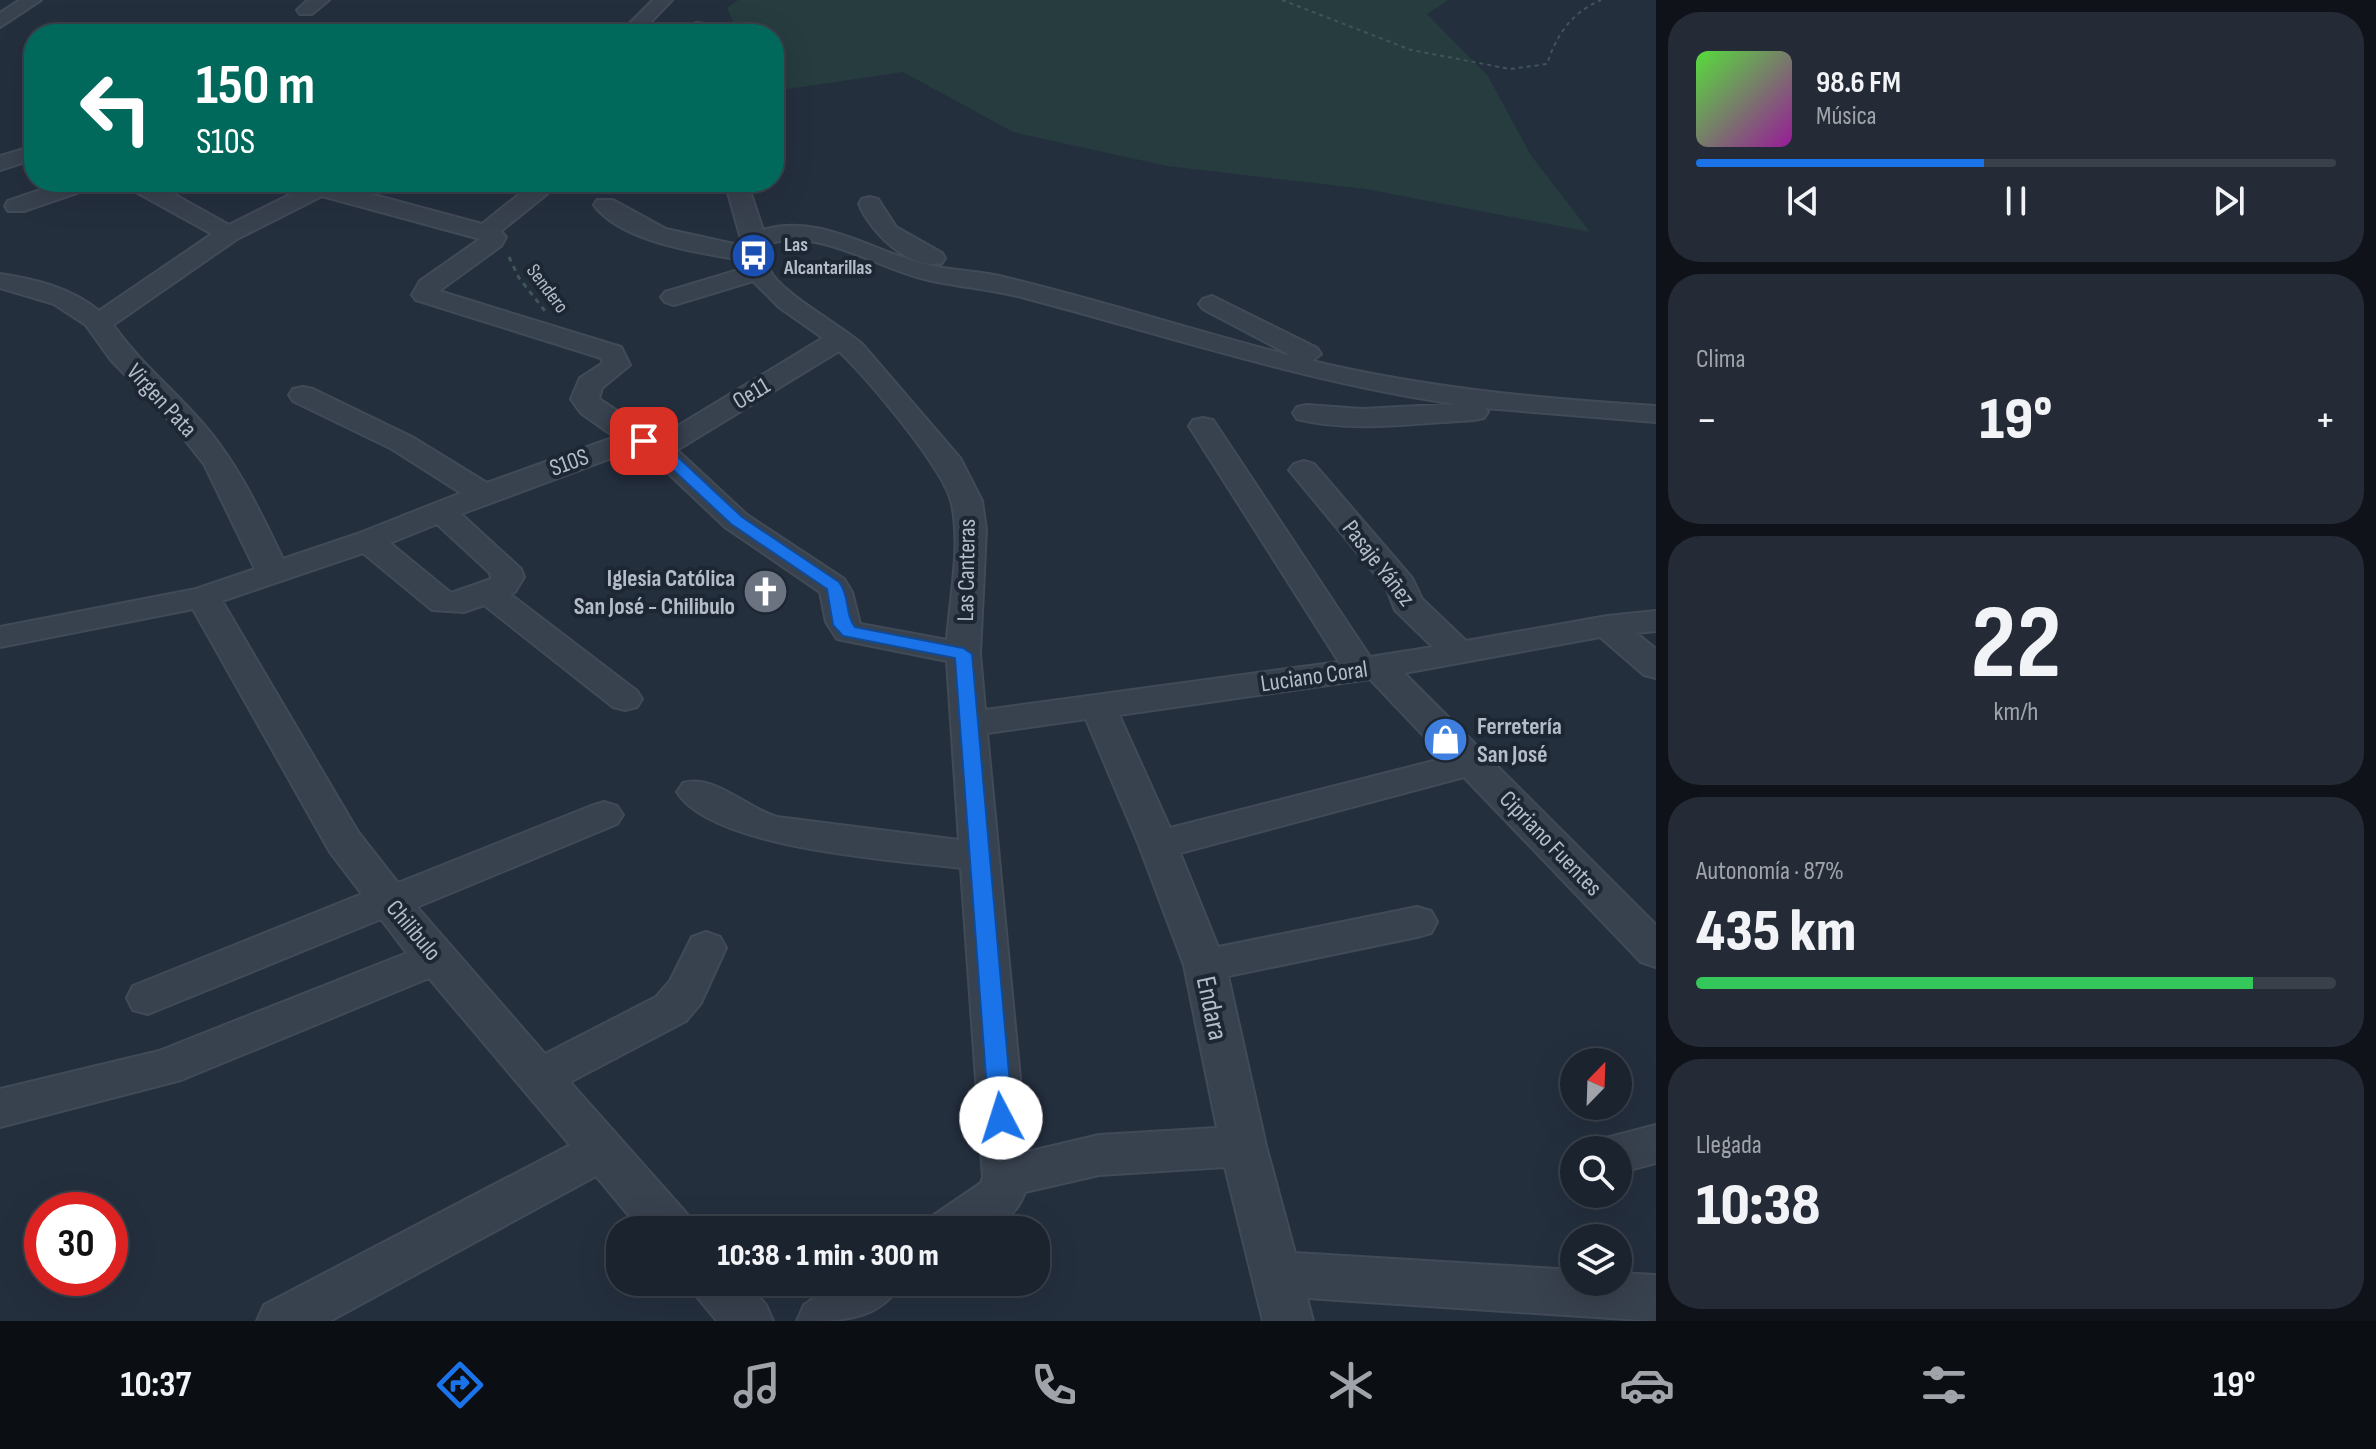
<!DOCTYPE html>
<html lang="es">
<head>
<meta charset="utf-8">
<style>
  body { margin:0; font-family:"Sofia Sans Condensed",sans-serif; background:#242b36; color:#f1f3f6; height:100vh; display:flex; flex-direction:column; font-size:30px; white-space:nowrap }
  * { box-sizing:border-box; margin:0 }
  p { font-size:26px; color:#a0a4aa }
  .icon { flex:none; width:44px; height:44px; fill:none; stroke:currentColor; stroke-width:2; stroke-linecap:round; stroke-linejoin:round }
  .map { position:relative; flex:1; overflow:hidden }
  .panel { display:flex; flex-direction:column; gap:12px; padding:12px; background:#0f1319; width:720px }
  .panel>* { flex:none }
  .hud { position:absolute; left:24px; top:24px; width:760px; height:168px; border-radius:32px; box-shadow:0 8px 32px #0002,0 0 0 2px #39404a; background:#00695c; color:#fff; overflow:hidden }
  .needle { width:52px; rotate:23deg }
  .fabs { position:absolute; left:1560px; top:1048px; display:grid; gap:16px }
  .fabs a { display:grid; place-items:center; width:72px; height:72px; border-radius:50%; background:#1b232e; box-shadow:0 8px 32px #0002,0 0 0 2px #39404a; font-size:40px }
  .speed { position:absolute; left:24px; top:1192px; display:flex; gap:16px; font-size:40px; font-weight:700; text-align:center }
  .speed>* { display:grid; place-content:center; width:104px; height:104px; border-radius:50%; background:#1b232e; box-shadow:0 8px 32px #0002,0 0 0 2px #39404a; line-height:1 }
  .speed .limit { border:12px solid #d22; background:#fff; color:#111 }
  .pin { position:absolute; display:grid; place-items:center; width:68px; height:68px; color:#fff; margin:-34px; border-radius:16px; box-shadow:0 4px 12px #0006 }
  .me { position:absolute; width:88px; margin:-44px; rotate:355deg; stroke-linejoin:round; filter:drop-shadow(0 0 6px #0008) }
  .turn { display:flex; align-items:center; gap:28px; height:168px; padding:0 40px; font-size:36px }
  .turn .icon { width:104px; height:104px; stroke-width:2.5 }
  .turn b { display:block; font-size:56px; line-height:68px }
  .big { font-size:60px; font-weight:800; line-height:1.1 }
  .panel .card { flex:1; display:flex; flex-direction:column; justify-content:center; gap:12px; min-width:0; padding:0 28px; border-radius:32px; background:#242b36 }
  .panel .dial { align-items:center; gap:0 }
  .dial b { font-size:104px; line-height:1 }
  .song { display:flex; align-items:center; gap:24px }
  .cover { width:96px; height:96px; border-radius:12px; background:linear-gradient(135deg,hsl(110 70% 55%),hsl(300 70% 35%)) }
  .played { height:8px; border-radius:4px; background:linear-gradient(90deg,#1a73e8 45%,#39404a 45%) }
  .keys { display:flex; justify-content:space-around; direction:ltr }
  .heat { display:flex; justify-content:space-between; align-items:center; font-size:44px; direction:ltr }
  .charge { height:12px; border-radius:6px; background:linear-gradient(90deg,#34c759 87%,#39404a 0) }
  .trip { position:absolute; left:606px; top:1216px; width:444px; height:80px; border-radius:32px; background:#1b232e; box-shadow:0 8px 32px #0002,0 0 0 2px #39404a; font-weight:800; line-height:80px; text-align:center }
  .menu { display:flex; height:128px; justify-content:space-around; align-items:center; background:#0b0e12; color:#a0a4aa }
  .menu .icon { width:56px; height:56px }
  .menu .selected { color:#1a73e8 }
  .menu b { font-size:36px; color:#f1f3f6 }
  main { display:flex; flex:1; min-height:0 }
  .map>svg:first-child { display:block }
</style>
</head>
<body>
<main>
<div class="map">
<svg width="1656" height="1321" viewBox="0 0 1656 1321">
  <rect width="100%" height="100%" fill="#242f3e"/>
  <!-- green -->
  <path fill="#263c3f" d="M 738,0 L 1448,0 L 1427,14 L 1488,76 L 1530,154 L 1590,232 L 1366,189 L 1167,166 L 1013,132 L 903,72 L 788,89 L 774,79 L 774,34 L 739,34 L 727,8 Z"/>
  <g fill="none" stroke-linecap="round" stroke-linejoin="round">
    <defs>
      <path id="minor" d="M 20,0 L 41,0 L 0,27 L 0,13 Z
        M 308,0 L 329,0 L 312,14 L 300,14 L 297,10 Z
        M 653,0 L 672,0 L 639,34 L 619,34 Z
        M 697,23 L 721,26 L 723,34 L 669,34 L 671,30 Z
        M 34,146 L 34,159 L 0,170 L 0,156 Z
        M 64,182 L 97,182 L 94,187 L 24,211 L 8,211 L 5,206 L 8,201 Z
        M 124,182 L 152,182 L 229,225 L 303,188 L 298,182 L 326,182 L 482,224 L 527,188 L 522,182 L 549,182 L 551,185 L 547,194 L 501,231 L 506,237 L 501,246 L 439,291 L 621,347 L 630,365 L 602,388 L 599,399 L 658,438 L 823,338 L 779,307 L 753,281 L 674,305 L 665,302 L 661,297 L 665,292 L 745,268 L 743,260 C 700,253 621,242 594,205 L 597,200 L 613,200 L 666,229 L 743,246 L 725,182 L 747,182 L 763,230 C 822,212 877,255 933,266 C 955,271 977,271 999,276 C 1097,299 1194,331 1292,356 L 1203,309 L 1199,304 L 1203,299 L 1212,296 L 1317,348 L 1321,354 L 1312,361 C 1425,388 1540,399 1656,406 L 1656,422 L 1485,408 L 1488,412 L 1484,418 L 1474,420 C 1417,423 1353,433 1297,419 L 1293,413 L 1297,407 L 1307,405 L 1362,409 L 1456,404 C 1309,383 1169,336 1025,298 C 992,289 957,287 924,279 C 875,267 818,227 767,244 C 766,252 766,261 769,269 C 781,294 841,325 863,345 L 960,458 L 982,501 L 986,530 L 980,654 L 985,710 L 1339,662 L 1189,426 L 1193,420 L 1203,418 L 1213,420 L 1370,657 L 1433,647 L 1395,610 L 1386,587 L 1294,476 L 1289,470 L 1294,464 L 1304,461 L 1314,464 L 1412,578 L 1422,599 L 1466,641 L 1607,616 L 1656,611 L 1656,631 L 1636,633 L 1656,649 L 1656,678 L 1644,675 L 1600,637 L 1404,673 L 1656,925 L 1656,967 L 1641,962 L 1464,777 L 1180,853 L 1218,947 L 1417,907 L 1431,911 L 1437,922 L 1431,933 L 1417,937 L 1228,976 L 1266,1146 L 1295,1253 L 1574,1270 L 1574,1282 L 1618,1282 L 1618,1273 L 1656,1275 L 1656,1321 L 1307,1298 L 1313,1321 L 1263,1321 L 1225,1167 L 1099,1175 L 1025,1192 C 1008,1238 967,1230 927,1230 L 934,1215 L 981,1183 L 983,1177 L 961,868 C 896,860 712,849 677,792 L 683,783 C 715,774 746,808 777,817 L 959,840 L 947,661 L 837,639 L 826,622 L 820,592 L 725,527 L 649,455 L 636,449 L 461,514 L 521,569 L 524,577 L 515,592 L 510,594 L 637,691 L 642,699 L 637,707 L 625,710 L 613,707 L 484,605 L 464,612 L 432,610 L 363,553 L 222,601 L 358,832 L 398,883 L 591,806 L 604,802 L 617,806 L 623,815 L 617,824 L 417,907 L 545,1054 L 656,997 L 670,981 L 692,937 L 706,932 L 720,937 L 726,948 L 701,1003 L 686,1021 L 570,1082 L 688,1215 L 695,1230 L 641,1230 L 596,1176 L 330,1321 L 257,1321 L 264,1305 L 570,1145 L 429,978 L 181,1080 L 0,1127 L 0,1089 L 159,1051 L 407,953 L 381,919 L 148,1014 L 133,1010 L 127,998 L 133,986 L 362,894 L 330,852 L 193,609 L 0,647 L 0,627 L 196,589 L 255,569 L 204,464 L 171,422 L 111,360 L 86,325 L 54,304 L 0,288 L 0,274 C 35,279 71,288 99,311 L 212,234 L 127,187 ZM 322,196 L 480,239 L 420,281 L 412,295 L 416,300 L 601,358 L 603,363 L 580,378 L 571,399 L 581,413 L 615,437 L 487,483 L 412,437 L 313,389 L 303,387 L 293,389 L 289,395 L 293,401 L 392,449 L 461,493 L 357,534 L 283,559 C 260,512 239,466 205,426 C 175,391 139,362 113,325 L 237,239 ZM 839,351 C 867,378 945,469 952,504 C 961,548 950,597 947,640 L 860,624 L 852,592 L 844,579 L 747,515 L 677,450 ZM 437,524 L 490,573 L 491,579 L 451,593 L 390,543 ZM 1370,679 L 1445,758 L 1170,828 L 1119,715 ZM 1086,719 L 1139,845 L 1184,965 L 1217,1128 L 1099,1135 L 1027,1152 L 987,733 Z
        M 870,197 L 878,199 L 896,227 L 942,253 L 945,258 L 942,263 C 909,271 870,231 859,204 L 862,199 Z
        M 1656,1125 L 1656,1163 L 1618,1173 L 1618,1150 L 1596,1150 L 1602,1139 Z
        M 690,1282 L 746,1282 L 766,1305 L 773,1321 L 717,1321 L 698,1298 Z
        M 837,1282 L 902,1282 C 880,1321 841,1321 797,1321 L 804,1305 Z"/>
    </defs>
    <!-- minor casing -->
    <use href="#minor" stroke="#414a57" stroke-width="4"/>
    <!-- path-far1 -->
    <path stroke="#3f5557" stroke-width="2" stroke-dasharray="4 4" stroke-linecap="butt" d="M 1282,0 L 1411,50 L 1510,69 L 1547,64 C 1557,34 1571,13 1601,0"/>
    <!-- path -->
    <path stroke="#3f5557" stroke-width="3" stroke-dasharray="5 5" stroke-linecap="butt" d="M 509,257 L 519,278 L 545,311"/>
    <!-- minor -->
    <use href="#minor" fill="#38414e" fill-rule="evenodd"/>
  </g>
  <!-- route -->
  <path fill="#1a73e8" stroke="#114b97" stroke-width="2" d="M 644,436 L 665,445 L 742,517 L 839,582 C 850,596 845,615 855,627 L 963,648 L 972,654 L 1013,1118 L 1010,1126 L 1001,1128 L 992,1126 L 989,1118 L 955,658 L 843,636 L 833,625 L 827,589 L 731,524 L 654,452 L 638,444 L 638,438 Z"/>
  <!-- icons -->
  <defs>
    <symbol id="bus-disc" viewBox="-11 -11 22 22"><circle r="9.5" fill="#1a4fb4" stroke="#1d2633"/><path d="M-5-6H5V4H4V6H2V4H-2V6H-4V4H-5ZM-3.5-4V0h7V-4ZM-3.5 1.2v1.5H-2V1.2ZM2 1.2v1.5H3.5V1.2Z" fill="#fff"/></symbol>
    <symbol id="church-disc" viewBox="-11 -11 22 22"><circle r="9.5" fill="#6b7280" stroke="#1d2633"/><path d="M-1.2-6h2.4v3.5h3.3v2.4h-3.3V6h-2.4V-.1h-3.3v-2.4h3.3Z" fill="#fff"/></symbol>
    <symbol id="shop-disc" viewBox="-11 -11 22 22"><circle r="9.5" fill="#3f7fe0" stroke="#1d2633"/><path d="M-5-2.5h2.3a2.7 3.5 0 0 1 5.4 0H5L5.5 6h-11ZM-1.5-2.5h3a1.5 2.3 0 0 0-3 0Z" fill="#fff"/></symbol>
  </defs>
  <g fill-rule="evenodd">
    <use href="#bus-disc" x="728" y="230" width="51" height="51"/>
    <use href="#church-disc" x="740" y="566" width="51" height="51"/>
    <use href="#shop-disc" x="1420" y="714" width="51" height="51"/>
  </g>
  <g text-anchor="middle" stroke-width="8" stroke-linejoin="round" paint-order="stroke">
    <!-- far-poi labels -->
    <g font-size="20" font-weight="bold" fill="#b4bcc9" stroke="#1d2633" text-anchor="start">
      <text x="784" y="251">Las<tspan x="784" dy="23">Alcantarillas</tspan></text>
    </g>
    <!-- far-street labels -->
    <g font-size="20" fill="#b4bcc9" stroke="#1d2633">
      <text transform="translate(548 288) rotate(53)" y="7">Sendero</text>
    </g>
    <!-- street labels -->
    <g font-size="24" fill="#b4bcc9" stroke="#1d2633">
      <text transform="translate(751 393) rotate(-31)" y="8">Oe11</text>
      <text transform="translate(162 400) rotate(47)" y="8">Virgen Pata</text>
      <text transform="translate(569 462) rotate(-20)" y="8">S10S</text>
      <text transform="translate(1379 563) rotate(52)" y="8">Pasaje Yáñez</text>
      <text transform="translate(966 570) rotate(-89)" y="8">Las Canteras</text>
      <text transform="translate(1314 676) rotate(-8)" y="8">Luciano Coral</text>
      <text transform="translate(1551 843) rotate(46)" y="8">Cipriano Fuentes</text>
      <text transform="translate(414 930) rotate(50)" y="8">Chilibulo</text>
    </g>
    <!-- poi labels -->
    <g font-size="24" font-weight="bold" fill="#b4bcc9" stroke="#1d2633" text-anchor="end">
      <text x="735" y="586">Iglesia Católica<tspan x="735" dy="28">San José - Chilibulo</tspan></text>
      <text x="1477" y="734" text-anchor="start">Ferretería<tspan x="1477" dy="28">San José</tspan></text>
    </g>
    <!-- near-street labels -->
    <g font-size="28" fill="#b4bcc9" stroke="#1d2633">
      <text transform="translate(1213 1008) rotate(78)" y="10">Endara</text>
    </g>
  </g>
</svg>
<div class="fabs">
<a><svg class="needle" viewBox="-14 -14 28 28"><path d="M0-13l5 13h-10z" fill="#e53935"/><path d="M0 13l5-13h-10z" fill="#a0a4aa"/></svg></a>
<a><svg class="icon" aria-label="search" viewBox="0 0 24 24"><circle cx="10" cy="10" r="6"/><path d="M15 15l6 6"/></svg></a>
<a><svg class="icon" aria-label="layers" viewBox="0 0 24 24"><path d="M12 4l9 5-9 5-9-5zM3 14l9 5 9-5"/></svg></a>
</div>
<div class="speed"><div class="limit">30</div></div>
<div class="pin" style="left:644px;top:441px;background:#d93025"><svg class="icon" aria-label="arrive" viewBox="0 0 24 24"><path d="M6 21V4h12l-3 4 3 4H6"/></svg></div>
<svg class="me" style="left:1001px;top:1118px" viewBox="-20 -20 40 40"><circle r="19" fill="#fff"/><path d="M0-13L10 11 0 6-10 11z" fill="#1a73e8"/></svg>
<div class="trip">10:38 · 1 min · 300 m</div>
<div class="hud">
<div class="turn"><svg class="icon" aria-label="left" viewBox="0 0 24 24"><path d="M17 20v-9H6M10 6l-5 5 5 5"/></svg><div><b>150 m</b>S10S</div></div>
</div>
</div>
<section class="panel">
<div class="card">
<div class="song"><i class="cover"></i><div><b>98.6 FM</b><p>Música</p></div></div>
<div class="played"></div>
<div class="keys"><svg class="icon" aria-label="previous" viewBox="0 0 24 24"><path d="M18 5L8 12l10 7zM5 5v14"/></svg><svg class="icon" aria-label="pause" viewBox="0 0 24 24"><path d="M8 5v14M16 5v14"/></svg><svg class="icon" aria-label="next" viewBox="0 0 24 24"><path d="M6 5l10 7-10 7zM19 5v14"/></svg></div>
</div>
<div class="card"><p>Clima</p>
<div class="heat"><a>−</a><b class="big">19°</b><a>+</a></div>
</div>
<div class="card dial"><b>22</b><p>km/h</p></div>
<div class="card"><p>Autonomía · 87%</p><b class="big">435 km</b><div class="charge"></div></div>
<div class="card"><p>Llegada</p><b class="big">10:38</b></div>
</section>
</main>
<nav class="menu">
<b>10:37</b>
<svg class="icon selected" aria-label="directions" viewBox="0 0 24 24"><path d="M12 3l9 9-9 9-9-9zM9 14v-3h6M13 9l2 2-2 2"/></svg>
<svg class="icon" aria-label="music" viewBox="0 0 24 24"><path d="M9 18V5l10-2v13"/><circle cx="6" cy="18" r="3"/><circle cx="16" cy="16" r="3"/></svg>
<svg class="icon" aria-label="phone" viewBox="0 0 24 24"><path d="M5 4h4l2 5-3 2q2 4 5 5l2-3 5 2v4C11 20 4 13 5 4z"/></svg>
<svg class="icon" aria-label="climate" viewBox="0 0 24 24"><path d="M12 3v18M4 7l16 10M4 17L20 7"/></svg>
<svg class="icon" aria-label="car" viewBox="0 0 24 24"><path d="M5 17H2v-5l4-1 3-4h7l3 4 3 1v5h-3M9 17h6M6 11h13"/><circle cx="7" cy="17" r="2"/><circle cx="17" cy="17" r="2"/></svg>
<svg class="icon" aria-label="filters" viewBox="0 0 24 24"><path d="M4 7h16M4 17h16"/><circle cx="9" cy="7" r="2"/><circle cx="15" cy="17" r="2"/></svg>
<b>19°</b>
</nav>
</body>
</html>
